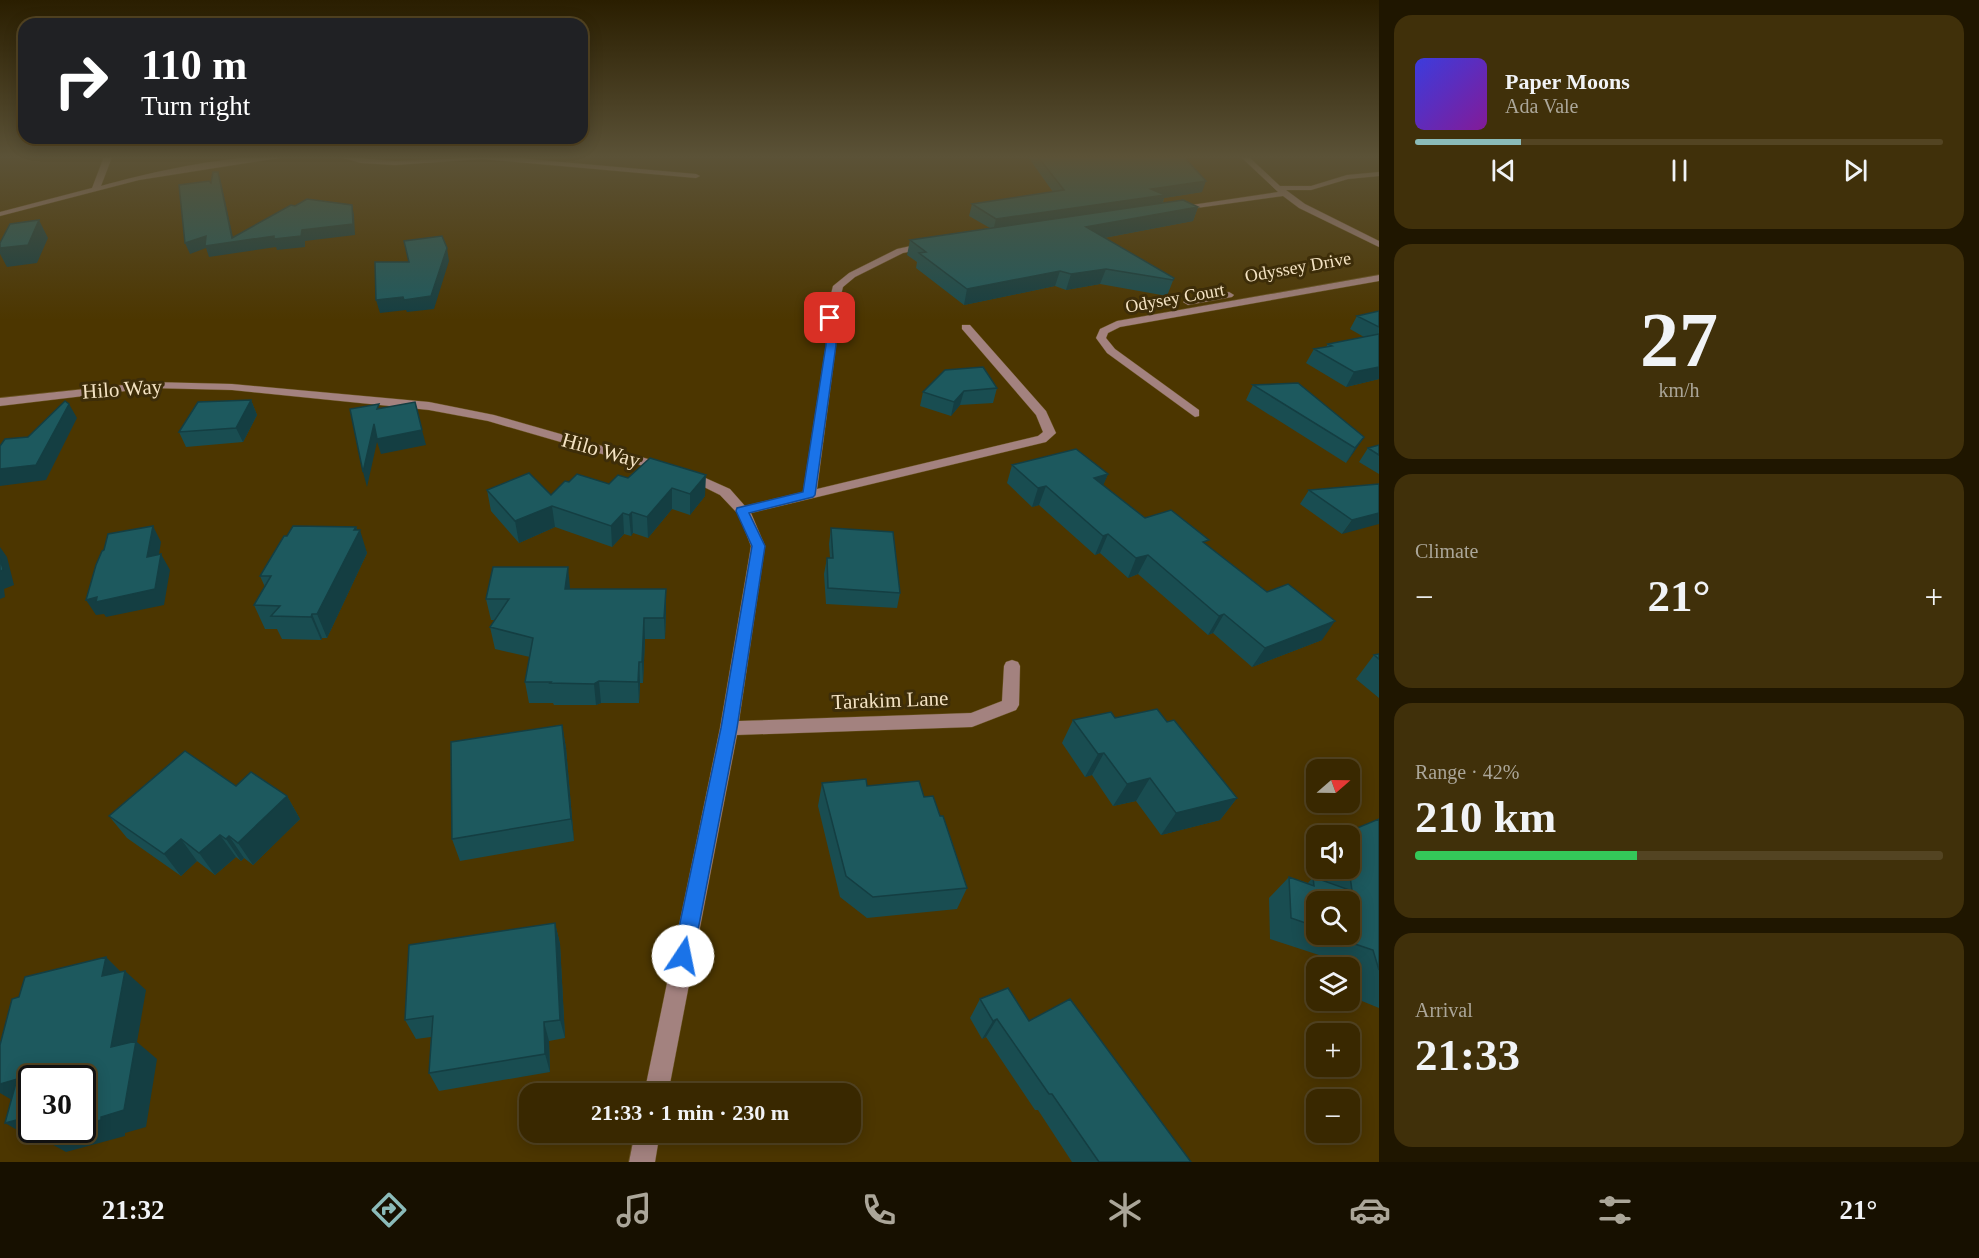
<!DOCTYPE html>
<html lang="en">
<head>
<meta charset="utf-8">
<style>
  body { margin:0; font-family:"Times New Roman",serif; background:#40300a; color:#f1f3f6; height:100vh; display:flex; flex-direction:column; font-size:22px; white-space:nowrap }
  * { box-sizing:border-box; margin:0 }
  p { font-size:20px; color:#aba699 }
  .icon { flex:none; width:33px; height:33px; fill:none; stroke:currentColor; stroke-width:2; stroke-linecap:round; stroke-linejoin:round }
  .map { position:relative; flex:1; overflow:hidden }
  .side { display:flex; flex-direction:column; gap:15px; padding:15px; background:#1f1600; width:600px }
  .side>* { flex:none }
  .top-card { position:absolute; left:18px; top:18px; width:570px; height:126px; border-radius:18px; box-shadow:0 3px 15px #0003,0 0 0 2px #534422; background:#202124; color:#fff; overflow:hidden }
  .needle { width:39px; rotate:70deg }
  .fabs { position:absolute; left:1306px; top:759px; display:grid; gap:12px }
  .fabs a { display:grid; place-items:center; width:54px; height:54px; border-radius:12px; background:#392800; box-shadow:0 3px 15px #0003,0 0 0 2px #534422; font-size:30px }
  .speed { position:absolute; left:18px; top:1065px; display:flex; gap:12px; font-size:30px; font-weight:700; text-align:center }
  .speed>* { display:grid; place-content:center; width:78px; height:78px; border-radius:50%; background:#392800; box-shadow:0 3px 15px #0003,0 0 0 2px #534422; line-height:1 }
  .speed .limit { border:3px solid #111; border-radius:9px; background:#fff; color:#111 }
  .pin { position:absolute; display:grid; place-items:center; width:51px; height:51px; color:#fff; margin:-26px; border-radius:12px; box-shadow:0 3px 9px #0006 }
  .me { position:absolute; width:66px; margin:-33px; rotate:11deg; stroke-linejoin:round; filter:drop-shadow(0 0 4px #0008) }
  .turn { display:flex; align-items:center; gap:21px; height:126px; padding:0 24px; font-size:27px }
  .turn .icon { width:78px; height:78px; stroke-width:2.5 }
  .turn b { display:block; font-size:42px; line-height:51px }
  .big { font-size:45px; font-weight:600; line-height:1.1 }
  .side .card { flex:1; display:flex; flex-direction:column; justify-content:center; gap:9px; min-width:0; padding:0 21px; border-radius:18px; background:#40300a }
  .side .dial { align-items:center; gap:0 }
  .dial b { font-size:78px; line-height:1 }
  .song { display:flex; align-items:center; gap:18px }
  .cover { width:72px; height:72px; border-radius:9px; background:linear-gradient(135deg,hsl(240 70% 55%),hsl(290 70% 35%)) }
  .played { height:6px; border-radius:3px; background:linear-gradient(90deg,#8bbbb9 20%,#534422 20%) }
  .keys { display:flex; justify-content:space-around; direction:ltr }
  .heat { display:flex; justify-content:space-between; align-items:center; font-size:33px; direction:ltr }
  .charge { height:9px; border-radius:4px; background:linear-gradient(90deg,#34c759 42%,#534422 0) }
  .trip { position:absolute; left:519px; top:1083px; width:342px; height:60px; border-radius:18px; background:#392800; box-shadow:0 3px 15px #0003,0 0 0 2px #534422; font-weight:600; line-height:60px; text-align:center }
  .menu { display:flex; height:96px; justify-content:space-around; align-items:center; background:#171000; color:#aba699 }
  .menu .icon { width:42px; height:42px }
  .menu .on { color:#8bbbb9 }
  .menu b { font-size:27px; color:#f1f3f6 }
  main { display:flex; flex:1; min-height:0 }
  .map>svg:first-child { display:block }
</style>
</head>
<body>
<main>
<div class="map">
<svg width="1379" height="1162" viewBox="0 0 1379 1162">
  <rect width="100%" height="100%" fill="#4c3600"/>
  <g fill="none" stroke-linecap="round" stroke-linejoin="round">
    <defs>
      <path id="minor" d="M 104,157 L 112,157 L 101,186 C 156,171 227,155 285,157 L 139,180 L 0,216 L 0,212 L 92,188 Z
        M 340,157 L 395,161 L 506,157 L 696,174 L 700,176 L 696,178 L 482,159 L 395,165 L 361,163 Z
        M 1241,157 L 1249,157 L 1280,186 L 1311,186 L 1347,175 L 1379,172 L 1379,176 L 1348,179 L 1311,190 L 1286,190 L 1305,204 L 1379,241 L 1379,247 L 1299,208 L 1283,196 L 1175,211 L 1174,209 L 1178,207 L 1278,192 Z
        M 929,242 L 932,243 L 932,247 L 903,253 L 855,277 L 843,287 L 835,318 L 836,345 L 817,489 L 1038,436 L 1043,432 L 1036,415 L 962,329 L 962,325 L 970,325 L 1046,411 L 1056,433 L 1046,442 L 751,513 L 765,546 L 739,721 L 971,713 L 1002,701 L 1004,666 L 1006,662 L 1012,660 L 1018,662 L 1020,666 L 1019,705 L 1016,710 L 972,727 L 737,735 L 668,1094 L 644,1094 L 720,728 L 751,546 L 739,515 L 720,495 L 680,475 L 682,472 L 692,472 L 730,489 L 745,506 L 803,492 L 826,345 L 825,318 L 833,286 L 849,273 L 897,249 Z
        M 1379,275 L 1379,281 L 1120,327 L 1108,333 L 1106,338 L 1115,349 L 1199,410 L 1199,416 L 1195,417 L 1107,353 L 1096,338 L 1100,329 L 1117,321 Z
        M 1229,292 L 1234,295 L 1232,297 L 1188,305 L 1183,302 L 1188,299 Z
        M 151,382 L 232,384 L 429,402 L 494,415 L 669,465 L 670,468 L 664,472 L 488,421 L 429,410 L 232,390 L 151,388 L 0,406 L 0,398 Z
        M 635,1132 L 660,1132 L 655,1162 L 629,1162 Z"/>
    </defs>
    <!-- minor casing -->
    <use href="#minor" stroke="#67521f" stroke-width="1"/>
    <!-- minor -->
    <use href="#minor" fill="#a3827f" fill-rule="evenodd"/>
  </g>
  <!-- wall -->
  <path fill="#194d51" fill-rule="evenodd" d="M 1028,157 L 1184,157 L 1202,192 L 1164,198 L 1163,203 L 1198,207 L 1193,221 L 1104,238 L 1174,278 L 1167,296 L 1100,284 L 1066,290 L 1055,286 L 964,305 L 916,268 L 917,262 L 907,255 L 910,240 L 990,228 L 969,216 L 972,204 L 1053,192 Z
    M 1379,311 L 1379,379 L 1346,387 L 1306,363 L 1314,349 L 1326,347 L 1328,344 L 1364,337 L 1350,329 L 1357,316 Z
    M 1253,385 L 1364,437 L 1346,463 L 1246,400 Z
    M 997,388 L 993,403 L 960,405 L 951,416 L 920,406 L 923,392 Z
    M 251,400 L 257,415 L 243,442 L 186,447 L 179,432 Z
    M 1379,445 L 1379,474 L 1359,462 L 1368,448 Z
    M 1012,465 L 1108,474 L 1103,485 L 1145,518 L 1207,545 L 1322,640 L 1252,667 L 1213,633 L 1208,635 L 1138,574 L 1128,578 L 1100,553 L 1095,555 L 1039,505 L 1032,507 L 1007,483 Z
    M 628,478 L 705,496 L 690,515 L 672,509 L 648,538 L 633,533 L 631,536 L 624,534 L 612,547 L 555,527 L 519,543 L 491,511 L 487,490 L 551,495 L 569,482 L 609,484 Z
    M 1379,484 L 1342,534 L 1300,504 L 1309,490 Z
    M 356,527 L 367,553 L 327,638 L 322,638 L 321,640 L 282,639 L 277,629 L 265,629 L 254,605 L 265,587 L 260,576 L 287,536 Z
    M 831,528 L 900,593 L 897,608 L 826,604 L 824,574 L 827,558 L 830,558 L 829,544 Z
    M 570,589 L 666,589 L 666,610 L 665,639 L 645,639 L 643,683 L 640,683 L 639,703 L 601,703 L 596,705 L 554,705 L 553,703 L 529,703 L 525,682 L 530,657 L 495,649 L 490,627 L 495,620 L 491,620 L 486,599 Z
    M 1379,654 L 1379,698 L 1356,679 L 1374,655 Z
    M 1115,718 L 1167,722 L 1237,798 L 1220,820 L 1161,835 L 1136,801 L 1113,806 L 1092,775 L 1085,777 L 1062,743 L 1073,720 Z
    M 562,725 L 566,748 L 574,841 L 460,861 L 452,839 Z
    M 822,783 L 867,786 L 924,797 L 967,888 L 957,909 L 867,918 L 840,897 L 818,806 Z
    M 236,786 L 287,796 L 300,819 L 253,865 L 244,858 L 241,861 L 236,857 L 215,875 L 197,861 L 181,876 L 127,838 L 109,816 Z
    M 1379,819 L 1379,1008 L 1357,999 L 1350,974 L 1350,968 L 1340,968 L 1328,964 L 1322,956 L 1270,939 L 1269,898 L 1289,877 L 1308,883 L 1313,877 L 1327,882 L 1325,868 L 1350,868 L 1350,836 L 1342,836 L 1345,833 ZM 1317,902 L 1350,934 L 1317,934 Z
    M 555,923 L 560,944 L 565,1038 L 549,1041 L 550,1072 L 439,1091 L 429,1073 L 431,1037 L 416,1039 L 405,1020 Z
    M 980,999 L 1029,1021 L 1191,1162 L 1072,1162 L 1038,1110 L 1035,1110 L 986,1037 L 982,1039 L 970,1018 Z"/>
  <!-- shaded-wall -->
  <path fill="#143e42" d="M 218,172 L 221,182 L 234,242 L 302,230 L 352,205 L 354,215 L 355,235 L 305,241 L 305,247 L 277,250 L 276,247 L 209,257 L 206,248 L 190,254 L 185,243 L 206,236 L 232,238 Z
    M 1206,181 L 1202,192 L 1164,198 L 1161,206 L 993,231 L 996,219 L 1151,189 Z
    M 1198,207 L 1193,221 L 1082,242 L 1086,227 Z
    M 39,220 L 48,238 L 37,263 L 7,267 L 0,254 L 0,248 Z
    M 447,248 L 449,261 L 434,309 L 407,312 L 406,310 L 380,313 L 376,300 Z
    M 1106,269 L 1100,284 L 1066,290 L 1071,274 Z
    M 1060,271 L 1055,286 L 964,305 L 967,289 Z
    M 1379,367 L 1379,379 L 1346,387 L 1354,372 Z
    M 964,391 L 960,405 L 951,416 L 954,402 Z
    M 251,400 L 257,415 L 243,442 L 236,428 Z
    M 69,404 L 77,418 L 46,480 L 0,486 L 0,469 Z
    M 374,424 L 422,430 L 426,445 L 381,454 L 377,442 L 367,487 L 363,472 Z
    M 1364,437 L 1354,452 L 1346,463 L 1355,448 Z
    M 1108,474 L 1100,493 L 1094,478 Z
    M 706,475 L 705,496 L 690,515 L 690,494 Z
    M 1046,486 L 1039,505 L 1032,507 L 1038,488 Z
    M 672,488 L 672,509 L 648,538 L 647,517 Z
    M 552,506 L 555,527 L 519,543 L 515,521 Z
    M 632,512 L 633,533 L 631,536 L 629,515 Z
    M 623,513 L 624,534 L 612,547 L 611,526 Z
    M 1379,513 L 1379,524 L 1342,534 L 1352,520 Z
    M 153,526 L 161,542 L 156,572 L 147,557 Z
    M 356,527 L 358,533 L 360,530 L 367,553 L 327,638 L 317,614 Z
    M 1108,534 L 1100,553 L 1095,555 L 1103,536 Z
    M 0,547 L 7,557 L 14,585 L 4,589 L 5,597 L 0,599 Z
    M 161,554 L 170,570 L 164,605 L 106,617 L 104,614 L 96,615 L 86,600 Z
    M 1148,555 L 1138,574 L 1128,578 L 1136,558 Z
    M 568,567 L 570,588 L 567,610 L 565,589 Z
    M 666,589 L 666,610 L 665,639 L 664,618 Z
    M 312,614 L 322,638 L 321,640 L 311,617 Z
    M 1224,614 L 1213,633 L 1208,635 L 1219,616 Z
    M 644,618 L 645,639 L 643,683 L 642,662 Z
    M 1335,621 L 1322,640 L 1252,667 L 1265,648 Z
    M 639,662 L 640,683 L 639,703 L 638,682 Z
    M 599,681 L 601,703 L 596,705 L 594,684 Z
    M 562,725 L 566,748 L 574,841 L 571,819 Z
    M 1104,753 L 1092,775 L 1085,777 L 1098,754 Z
    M 1150,778 L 1136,801 L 1113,806 L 1127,784 Z
    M 287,796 L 300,819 L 253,865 L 238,843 Z
    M 1237,798 L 1220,820 L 1161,835 L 1176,813 Z
    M 220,835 L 236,857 L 215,875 L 199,853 Z
    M 229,836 L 244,858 L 241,861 L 226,839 Z
    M 181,839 L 197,861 L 181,876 L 164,854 Z
    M 555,923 L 560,944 L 565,1038 L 560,1020 Z
    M 106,957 L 124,975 L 125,971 L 146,990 L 137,1042 L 157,1059 L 146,1127 L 125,1133 L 125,1136 L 66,1152 L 39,1137 L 33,1139 L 5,1123 L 32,1116 L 32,1130 L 82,1130 L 102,976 Z
    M 997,1019 L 986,1037 L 982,1039 L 993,1021 Z
    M 544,1022 L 549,1041 L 550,1072 L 545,1054 Z
    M 17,1079 L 17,1103 L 0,1093 L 0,1084 Z"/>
  <!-- building -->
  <path fill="#1d595e" stroke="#143e42" stroke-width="1.5" d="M 1038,157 L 1184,157 L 1206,181 L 1151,189 L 1165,195 L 996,219 L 972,204 L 1064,190 Z
    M 213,172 L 218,172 L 232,238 L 291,205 L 295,206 L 307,199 L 352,205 L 353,224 L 302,230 L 301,236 L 274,239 L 274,236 L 205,246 L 206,236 L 185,243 L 179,185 L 209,181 L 211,183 Z
    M 1183,200 L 1198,207 L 1086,227 L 1174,278 L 1173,280 L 1106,269 L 1071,274 L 1060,271 L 967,289 L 919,253 L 926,252 L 910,240 Z
    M 39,220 L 28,245 L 0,248 L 0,243 L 10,224 Z
    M 442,236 L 447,248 L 431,296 L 404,300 L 403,297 L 376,300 L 375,262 L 409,262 L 404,241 Z
    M 1379,311 L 1379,327 L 1357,316 Z
    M 1379,334 L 1379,367 L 1354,372 L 1314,349 L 1332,346 L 1328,344 Z
    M 983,367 L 997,388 L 964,391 L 954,402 L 923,392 L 945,370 Z
    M 1298,383 L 1364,437 L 1355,448 L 1253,385 Z
    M 251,400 L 236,428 L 179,432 L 198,402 Z
    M 65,401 L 69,404 L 36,465 L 0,469 L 0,446 L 5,439 L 28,437 Z
    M 415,402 L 422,430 L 377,439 L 374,424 L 363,472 L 350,409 L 379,404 L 377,409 Z
    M 1379,445 L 1379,455 L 1368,448 Z
    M 1076,449 L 1108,474 L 1094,478 L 1145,518 L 1171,510 L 1209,540 L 1203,542 L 1267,592 L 1288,584 L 1335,621 L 1265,648 L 1224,614 L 1219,616 L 1148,555 L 1136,558 L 1108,534 L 1103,536 L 1046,486 L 1038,488 L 1012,465 Z
    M 650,458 L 706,475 L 690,494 L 672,488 L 647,517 L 632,512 L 629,515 L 623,513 L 611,526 L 552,506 L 515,521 L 487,490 L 529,473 L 551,495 L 565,481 L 569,482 L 577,474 L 609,484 L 618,475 L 628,478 Z
    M 1379,484 L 1379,513 L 1352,520 L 1309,490 Z
    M 153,526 L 147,557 L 161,554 L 155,589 L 96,602 L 97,597 L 86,600 L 96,565 L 102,551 L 104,550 L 108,534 Z
    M 293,526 L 356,527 L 354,530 L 360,530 L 317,614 L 312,614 L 311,617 L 271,616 L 280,606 L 254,605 L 271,576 L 260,576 L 284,536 L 287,536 Z
    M 831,528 L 893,532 L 900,593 L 828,588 L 827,558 L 833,558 Z
    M 0,558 L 3,570 L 0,571 Z
    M 493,567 L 568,567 L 565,589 L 666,589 L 664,618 L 644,618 L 642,662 L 639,662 L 638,682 L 599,681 L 594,684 L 550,683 L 551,682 L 525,682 L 533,638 L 490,627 L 509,599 L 486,599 Z
    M 1379,654 L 1379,659 L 1374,655 Z
    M 1157,709 L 1167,722 L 1174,720 L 1237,798 L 1176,813 L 1150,778 L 1127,784 L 1104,753 L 1098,754 L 1073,720 L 1111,712 L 1115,718 Z
    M 562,725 L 571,819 L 452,839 L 451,742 Z
    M 185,751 L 236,786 L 251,772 L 287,796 L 238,843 L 229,836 L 226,839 L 220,835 L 199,853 L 181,839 L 164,854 L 109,816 Z
    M 866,779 L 867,786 L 919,781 L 924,797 L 933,796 L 940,816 L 943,816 L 967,888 L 873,897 L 846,876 L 822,783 Z
    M 1379,819 L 1379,970 L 1373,950 L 1352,943 L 1345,936 L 1340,934 L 1350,934 L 1350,902 L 1317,902 L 1317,927 L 1291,918 L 1289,877 L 1314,886 L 1313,877 L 1352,891 L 1349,868 L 1350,836 L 1345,836 L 1345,833 Z
    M 555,923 L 560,1020 L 544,1022 L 545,1054 L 429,1073 L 433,1016 L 405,1020 L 409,945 Z
    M 106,957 L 102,976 L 125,971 L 111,1047 L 136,1041 L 124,1110 L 101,1117 L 101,1120 L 82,1125 L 82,1078 L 32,1078 L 32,1116 L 5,1123 L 17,1079 L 0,1084 L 0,1045 L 12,999 L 19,997 L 25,977 Z
    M 1008,988 L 1029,1021 L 1070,999 L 1191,1162 L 1099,1162 L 1052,1094 L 1049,1094 L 997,1019 L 993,1021 L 980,999 Z
    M 41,1130 L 66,1130 L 39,1137 Z"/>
  <!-- sky -->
  <linearGradient id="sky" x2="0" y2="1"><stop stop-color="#2a1e00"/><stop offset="0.49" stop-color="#5b5237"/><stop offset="1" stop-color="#5b5237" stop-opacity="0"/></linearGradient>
  <rect width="1379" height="320" fill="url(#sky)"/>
  <!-- route -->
  <path fill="#1a73e8" stroke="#114b97" stroke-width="1.5" d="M 830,315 L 835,318 L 836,345 L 815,495 L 813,497 L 749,513 L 765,546 L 737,728 L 693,956 L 690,963 L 683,966 L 676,963 L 673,956 L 721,728 L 752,546 L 736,511 L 737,508 L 803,492 L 826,345 L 825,318 Z"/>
  <g text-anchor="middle" stroke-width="6" stroke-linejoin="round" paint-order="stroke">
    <!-- far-street labels -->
    <g font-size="18" fill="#f4e3c3" stroke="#3d2d09">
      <text transform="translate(1298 267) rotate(-10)" y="6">Odyssey Drive</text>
      <text transform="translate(1175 298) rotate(-10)" y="6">Odysey Court</text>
    </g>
    <!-- street labels -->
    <g font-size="21" fill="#f4e3c3" stroke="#3d2d09">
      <text transform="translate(122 389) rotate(-4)" y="7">Hilo Way</text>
      <text transform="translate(601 450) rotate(16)" y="7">Hilo Way</text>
      <text transform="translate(890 700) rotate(-2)" y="7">Tarakim Lane</text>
    </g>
  </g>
</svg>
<div class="fabs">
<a><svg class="needle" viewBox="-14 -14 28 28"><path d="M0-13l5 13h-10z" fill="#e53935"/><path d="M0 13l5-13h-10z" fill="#aba699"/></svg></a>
<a><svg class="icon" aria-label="sound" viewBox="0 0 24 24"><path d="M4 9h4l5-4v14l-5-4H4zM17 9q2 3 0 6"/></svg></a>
<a><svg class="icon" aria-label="search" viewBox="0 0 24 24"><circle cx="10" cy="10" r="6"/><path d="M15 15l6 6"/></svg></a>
<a><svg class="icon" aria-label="layers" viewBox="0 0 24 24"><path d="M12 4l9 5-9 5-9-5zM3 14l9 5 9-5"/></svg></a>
<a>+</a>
<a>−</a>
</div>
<div class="speed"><div class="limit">30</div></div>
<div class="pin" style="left:830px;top:318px;background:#d93025"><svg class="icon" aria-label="arrive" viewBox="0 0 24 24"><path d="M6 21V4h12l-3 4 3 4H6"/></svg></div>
<svg class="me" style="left:683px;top:956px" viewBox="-20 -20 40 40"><circle r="19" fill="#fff"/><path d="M0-13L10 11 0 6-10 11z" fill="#1a73e8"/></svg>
<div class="trip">21:33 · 1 min · 230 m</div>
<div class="top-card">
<div class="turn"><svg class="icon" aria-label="right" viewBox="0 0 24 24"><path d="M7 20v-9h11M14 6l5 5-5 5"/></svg><div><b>110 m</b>Turn right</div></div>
</div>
</div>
<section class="side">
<div class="card">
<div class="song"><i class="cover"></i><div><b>Paper Moons</b><p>Ada Vale</p></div></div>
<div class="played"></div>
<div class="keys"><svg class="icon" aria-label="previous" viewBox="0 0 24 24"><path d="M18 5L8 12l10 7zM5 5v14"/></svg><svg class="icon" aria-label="pause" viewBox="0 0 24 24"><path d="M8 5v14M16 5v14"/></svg><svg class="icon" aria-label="next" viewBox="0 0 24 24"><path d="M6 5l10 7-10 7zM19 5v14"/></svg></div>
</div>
<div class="card dial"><b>27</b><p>km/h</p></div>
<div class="card"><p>Climate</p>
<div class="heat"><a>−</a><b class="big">21°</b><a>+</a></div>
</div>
<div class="card"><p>Range · 42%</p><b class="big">210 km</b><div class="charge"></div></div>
<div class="card"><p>Arrival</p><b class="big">21:33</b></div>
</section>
</main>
<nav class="menu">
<b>21:32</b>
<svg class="icon on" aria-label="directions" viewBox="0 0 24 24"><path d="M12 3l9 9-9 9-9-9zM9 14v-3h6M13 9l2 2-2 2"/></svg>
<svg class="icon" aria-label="music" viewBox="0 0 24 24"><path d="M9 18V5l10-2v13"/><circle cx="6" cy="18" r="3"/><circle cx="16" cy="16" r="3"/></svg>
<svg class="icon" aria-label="phone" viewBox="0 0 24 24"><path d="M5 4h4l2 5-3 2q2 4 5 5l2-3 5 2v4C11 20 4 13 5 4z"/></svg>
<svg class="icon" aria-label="climate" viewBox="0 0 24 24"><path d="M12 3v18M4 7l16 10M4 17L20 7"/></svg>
<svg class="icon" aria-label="car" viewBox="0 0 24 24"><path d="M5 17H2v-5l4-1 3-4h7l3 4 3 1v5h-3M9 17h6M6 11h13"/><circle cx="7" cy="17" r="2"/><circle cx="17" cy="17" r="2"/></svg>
<svg class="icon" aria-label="filters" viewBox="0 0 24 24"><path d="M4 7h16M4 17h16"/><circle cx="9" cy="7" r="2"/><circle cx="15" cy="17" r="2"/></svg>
<b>21°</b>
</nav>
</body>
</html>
